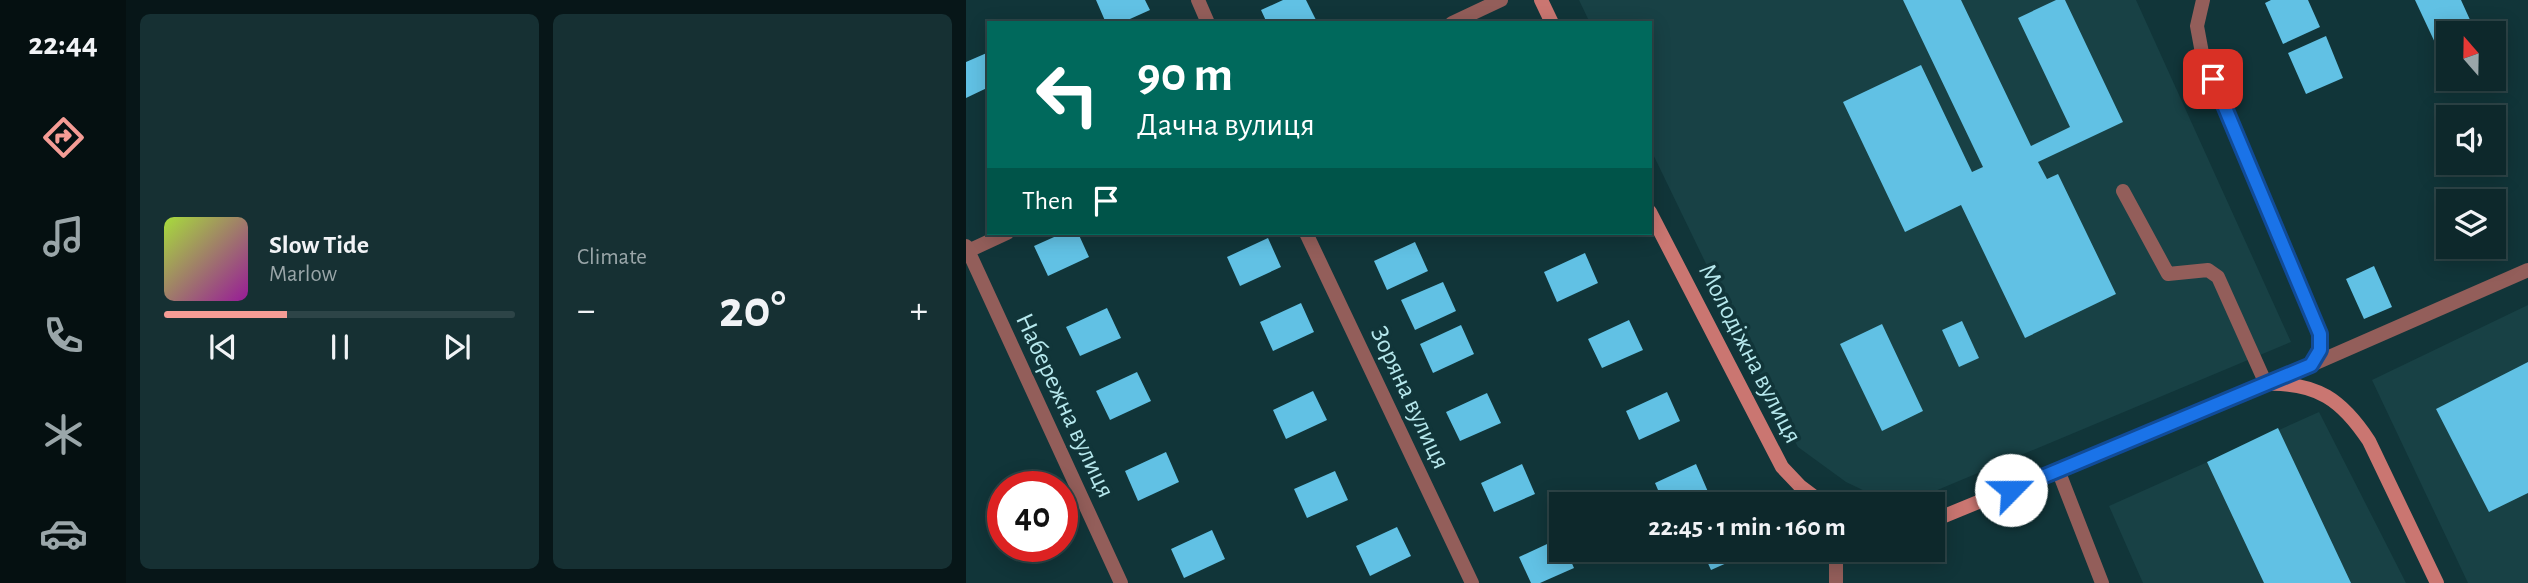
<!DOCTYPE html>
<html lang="en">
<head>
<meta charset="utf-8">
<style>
  body { margin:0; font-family:"Alegreya Sans",sans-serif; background:#163033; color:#f1f3f6; height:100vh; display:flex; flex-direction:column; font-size:26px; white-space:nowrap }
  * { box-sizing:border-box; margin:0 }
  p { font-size:23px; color:#9aa6a9 }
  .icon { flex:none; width:38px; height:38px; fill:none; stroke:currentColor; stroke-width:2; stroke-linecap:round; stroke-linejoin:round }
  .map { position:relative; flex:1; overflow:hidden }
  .details { display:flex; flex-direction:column; gap:14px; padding:14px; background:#071618; width:840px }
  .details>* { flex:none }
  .top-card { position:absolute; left:21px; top:21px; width:665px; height:214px; border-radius:0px; box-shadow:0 4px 18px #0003,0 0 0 2px #2d4447; background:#00695c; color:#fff; overflow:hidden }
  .needle { width:46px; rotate:340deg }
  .fabs { position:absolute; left:1470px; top:21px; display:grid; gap:14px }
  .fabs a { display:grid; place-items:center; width:70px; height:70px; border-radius:0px; background:#0d282b; box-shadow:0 4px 18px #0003,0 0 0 2px #2d4447; font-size:35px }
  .speed { position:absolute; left:21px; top:471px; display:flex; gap:14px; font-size:35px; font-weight:700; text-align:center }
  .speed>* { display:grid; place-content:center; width:91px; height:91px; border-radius:50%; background:#0d282b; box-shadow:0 4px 18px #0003,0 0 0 2px #2d4447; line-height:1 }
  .speed .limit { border:10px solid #d22; background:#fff; color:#111 }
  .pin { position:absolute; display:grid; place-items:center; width:60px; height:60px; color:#fff; margin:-30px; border-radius:14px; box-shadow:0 4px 10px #0006 }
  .me { position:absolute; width:77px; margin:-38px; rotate:67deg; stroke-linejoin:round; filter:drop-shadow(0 0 5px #0008) }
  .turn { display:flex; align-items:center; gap:24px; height:147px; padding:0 35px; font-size:32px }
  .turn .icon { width:91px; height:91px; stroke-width:2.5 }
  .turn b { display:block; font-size:49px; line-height:60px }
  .then { display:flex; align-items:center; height:66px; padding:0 35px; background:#0003; gap:14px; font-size:26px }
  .big { font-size:52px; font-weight:700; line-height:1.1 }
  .details .tile { flex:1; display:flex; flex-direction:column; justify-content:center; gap:10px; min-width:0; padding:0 24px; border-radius:10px; background:#163033 }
  .song { display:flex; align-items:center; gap:21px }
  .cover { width:84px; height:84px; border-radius:10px; background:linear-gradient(135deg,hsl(80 70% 55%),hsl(300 70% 35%)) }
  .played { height:7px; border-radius:4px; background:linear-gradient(90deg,#f59c95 35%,#2d4447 35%) }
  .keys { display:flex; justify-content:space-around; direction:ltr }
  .heat { display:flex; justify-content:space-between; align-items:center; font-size:38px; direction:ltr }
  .details .tiles { flex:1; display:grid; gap:14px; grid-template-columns:repeat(2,1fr) }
  .trip { position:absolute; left:583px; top:492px; width:396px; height:70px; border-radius:0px; background:#0d282b; box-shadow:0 4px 18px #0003,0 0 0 2px #2d4447; font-weight:700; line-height:70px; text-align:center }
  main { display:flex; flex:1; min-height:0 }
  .dock { display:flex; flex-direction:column; width:126px; justify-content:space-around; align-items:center; background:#051011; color:#9aa6a9 }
  .dock .icon { width:49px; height:49px }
  .dock .current { color:#f59c95 }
  .dock b { font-size:32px; color:#f1f3f6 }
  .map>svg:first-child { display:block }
</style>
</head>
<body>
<main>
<nav class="dock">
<b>22:44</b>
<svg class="icon current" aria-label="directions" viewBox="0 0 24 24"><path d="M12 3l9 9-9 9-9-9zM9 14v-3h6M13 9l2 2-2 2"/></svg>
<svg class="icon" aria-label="music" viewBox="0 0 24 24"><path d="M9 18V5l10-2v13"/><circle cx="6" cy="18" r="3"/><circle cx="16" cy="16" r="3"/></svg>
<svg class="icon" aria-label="phone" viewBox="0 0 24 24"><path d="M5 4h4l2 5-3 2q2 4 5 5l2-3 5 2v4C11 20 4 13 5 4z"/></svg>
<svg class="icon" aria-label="climate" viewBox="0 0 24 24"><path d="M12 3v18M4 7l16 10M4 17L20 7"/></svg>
<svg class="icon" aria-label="car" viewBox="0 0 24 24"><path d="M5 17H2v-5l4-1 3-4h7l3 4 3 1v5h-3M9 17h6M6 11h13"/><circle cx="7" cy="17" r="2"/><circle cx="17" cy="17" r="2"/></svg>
</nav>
<section class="details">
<div class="tiles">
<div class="tile">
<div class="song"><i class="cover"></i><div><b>Slow Tide</b><p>Marlow</p></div></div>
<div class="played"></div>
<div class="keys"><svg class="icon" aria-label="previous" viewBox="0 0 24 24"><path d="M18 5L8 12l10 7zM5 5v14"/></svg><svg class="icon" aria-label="pause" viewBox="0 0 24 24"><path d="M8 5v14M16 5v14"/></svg><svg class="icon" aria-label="next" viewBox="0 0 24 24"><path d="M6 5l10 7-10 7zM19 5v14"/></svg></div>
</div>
<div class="tile"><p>Climate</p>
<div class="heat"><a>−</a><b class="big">20°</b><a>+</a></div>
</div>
</div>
</section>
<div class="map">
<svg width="1562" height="583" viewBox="0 0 1562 583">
  <rect width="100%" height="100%" fill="#113539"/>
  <!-- built -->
  <path fill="#184145" d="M 613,0 L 1170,0 L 1325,342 L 938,504 L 926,504 L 880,482 L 832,447 L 806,400 L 684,148 L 684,23 L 624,23 Z
    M 1562,305 L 1562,583 L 1502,583 L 1406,380 Z
    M 1353,412 L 1440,583 L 1177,583 L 1143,506 Z"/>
  <!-- building -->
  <path fill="#61c1e4" d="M 130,0 L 179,0 L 184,10 L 155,23 L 140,23 Z
    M 317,0 L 340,0 L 350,20 L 344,23 L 301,23 L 295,10 Z
    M 937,0 L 995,0 L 1065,146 L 1104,127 L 1052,18 L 1090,0 L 1099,0 L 1157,122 L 1072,162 L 1081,179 L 1092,174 L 1150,294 L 1059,338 L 995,205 L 939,232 L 877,102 L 955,65 L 1006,172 L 1017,167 Z
    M 1305,0 L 1342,0 L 1354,27 L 1317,44 L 1299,3 Z
    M 1449,0 L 1495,0 L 1510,33 L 1482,33 L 1482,63 L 1479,64 Z
    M 1360,36 L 1377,78 L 1340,94 L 1322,53 Z
    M 23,52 L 23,87 L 0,98 L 0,62 Z
    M 97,233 L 112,233 L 123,257 L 82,276 L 68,246 Z
    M 302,238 L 315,267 L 274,286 L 261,257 Z
    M 449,242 L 462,271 L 421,290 L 408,261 Z
    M 619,253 L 632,283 L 591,302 L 578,272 Z
    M 1408,266 L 1426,307 L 1398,319 L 1380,279 Z
    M 477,282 L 490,311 L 449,330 L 435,300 Z
    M 335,303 L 348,332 L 307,351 L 294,322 Z
    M 141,308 L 155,338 L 114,356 L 100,327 Z
    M 663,320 L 677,350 L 636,368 L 622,339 Z
    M 996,321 L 1013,358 L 993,367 L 976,330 Z
    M 916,324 L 957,411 L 916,431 L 874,344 Z
    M 495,325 L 508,354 L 467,373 L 454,344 Z
    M 1562,362 L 1562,493 L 1523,512 L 1470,409 Z
    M 171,372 L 185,401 L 144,420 L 130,391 Z
    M 347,391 L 361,420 L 320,439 L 307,410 Z
    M 701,392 L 714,421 L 673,440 L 660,411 Z
    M 521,393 L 535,423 L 494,441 L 480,412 Z
    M 1312,428 L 1385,583 L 1298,583 L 1241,462 Z
    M 200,452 L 213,482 L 172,501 L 159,471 Z
    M 556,464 L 569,494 L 528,512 L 515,483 Z
    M 730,464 L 743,494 L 720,504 L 698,504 L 689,483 Z
    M 369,471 L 382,500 L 341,518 L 328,489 Z
    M 431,527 L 445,556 L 404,576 L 390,546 Z
    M 246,530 L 259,559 L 218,578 L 205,549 Z
    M 594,538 L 595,550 L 600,550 L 608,568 L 574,583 L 565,583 L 553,557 Z
    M 736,550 L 790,550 L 745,570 Z"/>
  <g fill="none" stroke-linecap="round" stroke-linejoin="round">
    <!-- lane -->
    <path stroke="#935e5a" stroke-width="14" d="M 1157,191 L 1202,274 L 1242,270 L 1252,277 L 1300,384
      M 1345,365 L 1562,270"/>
    <!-- street -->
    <path stroke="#935e5a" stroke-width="14" d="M 232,0 L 242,23
      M 1237,0 L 1231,26 L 1236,53 L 1354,334 C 1354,370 1330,372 1302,384
      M 486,23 L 535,0
      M 340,233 L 506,583
      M 0,246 L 155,583
      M 2,251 L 41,233
      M 1092,470 L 1136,583
      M 870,550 L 870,583"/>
    <!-- secondary -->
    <path stroke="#ca7671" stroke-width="14" d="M 575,0 L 586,23
      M 684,212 L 816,467 L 834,486 L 858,504
      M 966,521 L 1300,384 C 1351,382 1376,400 1403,441 L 1471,583"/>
  </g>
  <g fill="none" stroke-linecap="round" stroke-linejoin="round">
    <defs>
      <path id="route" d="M 1045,490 L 1345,365 L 1354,350 L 1354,334 L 1247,79"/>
    </defs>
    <!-- route casing -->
    <use href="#route" stroke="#114b97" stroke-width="18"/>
    <!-- route -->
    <use href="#route" stroke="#1a73e8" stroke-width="12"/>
  </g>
  <g text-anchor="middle" stroke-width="7" stroke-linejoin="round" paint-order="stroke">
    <!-- street labels -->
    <g font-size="26" fill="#b6e8ed" stroke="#113539">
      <text transform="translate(785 353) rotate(63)" y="9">Молодіжна вулиця</text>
      <text transform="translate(445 397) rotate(65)" y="9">Зоряна вулиця</text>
      <text transform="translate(100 405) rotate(65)" y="9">Набережна вулиця</text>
    </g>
  </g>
</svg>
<div class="fabs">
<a><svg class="needle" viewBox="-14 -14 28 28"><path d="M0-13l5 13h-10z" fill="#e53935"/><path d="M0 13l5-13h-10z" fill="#9aa6a9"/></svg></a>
<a><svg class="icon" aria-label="sound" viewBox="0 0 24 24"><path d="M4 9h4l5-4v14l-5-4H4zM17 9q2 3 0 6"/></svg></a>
<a><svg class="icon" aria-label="layers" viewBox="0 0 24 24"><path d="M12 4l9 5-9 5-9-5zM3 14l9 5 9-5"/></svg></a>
</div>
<div class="speed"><div class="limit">40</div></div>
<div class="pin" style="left:1247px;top:79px;background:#d93025"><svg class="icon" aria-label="arrive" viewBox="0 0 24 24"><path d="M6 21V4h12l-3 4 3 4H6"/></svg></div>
<svg class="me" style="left:1045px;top:490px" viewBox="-20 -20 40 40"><circle r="19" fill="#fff"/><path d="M0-13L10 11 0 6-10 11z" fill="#1a73e8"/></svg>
<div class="trip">22:45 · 1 min · 160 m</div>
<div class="top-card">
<div class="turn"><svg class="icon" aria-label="left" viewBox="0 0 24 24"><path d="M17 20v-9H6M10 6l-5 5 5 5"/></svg><div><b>90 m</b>Дачна вулиця</div></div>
<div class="then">Then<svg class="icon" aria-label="arrive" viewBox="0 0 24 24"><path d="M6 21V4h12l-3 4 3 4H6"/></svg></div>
</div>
</div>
</main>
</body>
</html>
